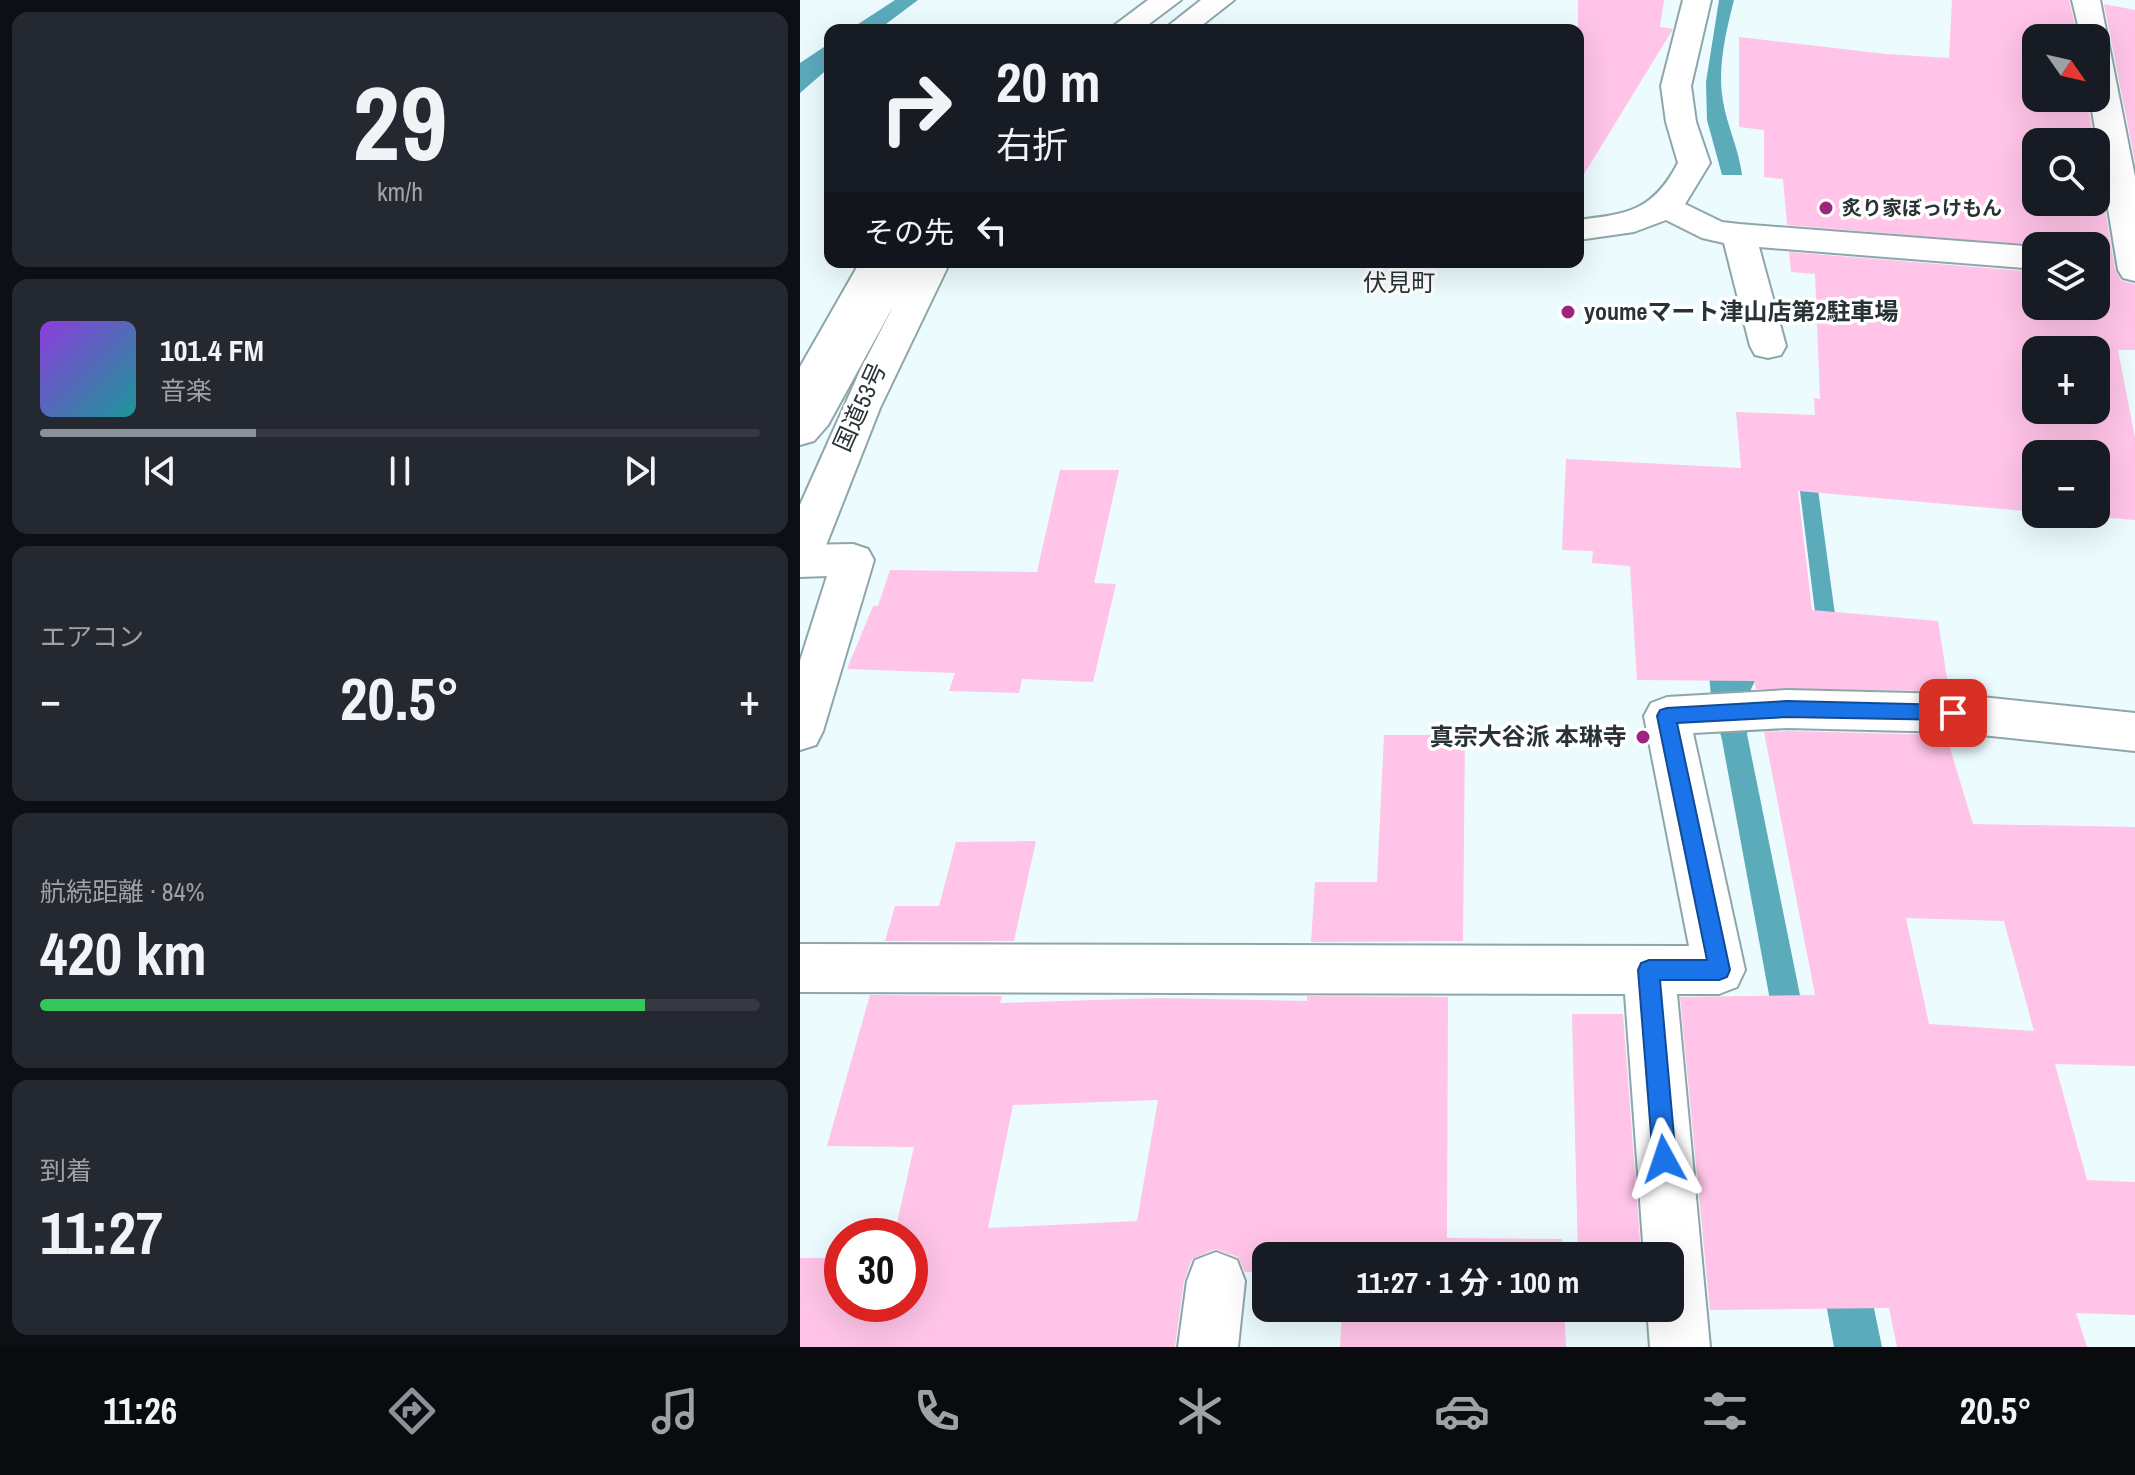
<!DOCTYPE html>
<html lang="ja">
<head>
<meta charset="utf-8">
<style>
  body { margin:0; font-family:"Archivo Narrow","Noto Sans JP",sans-serif; background:#242831; color:#f1f3f6; height:100vh; display:flex; flex-direction:column; font-size:30px; white-space:nowrap }
  * { box-sizing:border-box; margin:0 }
  p { font-size:26px; color:#9ea1a6 }
  .icon { flex:none; width:44px; height:44px; fill:none; stroke:currentColor; stroke-width:2; stroke-linecap:round; stroke-linejoin:round }
  .map { position:relative; flex:1; overflow:hidden }
  .sheet { display:flex; flex-direction:column; gap:12px; padding:12px; background:#0d0f14; width:800px }
  .sheet>* { flex:none }
  .guide { position:absolute; left:24px; top:24px; width:760px; height:244px; border-radius:16px; box-shadow:0 8px 32px #0002; background:#171b24; color:#f1f3f6; overflow:hidden }
  .needle { width:52px; rotate:124deg }
  .buttons { position:absolute; left:1222px; top:24px; display:grid; gap:16px }
  .buttons a { display:grid; place-items:center; width:88px; height:88px; border-radius:16px; background:#171b24; box-shadow:0 8px 32px #0002; font-size:40px }
  .speed { position:absolute; left:24px; top:1218px; display:flex; gap:16px; font-size:40px; font-weight:700; text-align:center }
  .speed>* { display:grid; place-content:center; width:104px; height:104px; border-radius:50%; background:#171b24; box-shadow:0 8px 32px #0002; line-height:1 }
  .speed .limit { border:12px solid #d22; background:#fff; color:#111 }
  .pin { position:absolute; display:grid; place-items:center; width:68px; height:68px; color:#fff; margin:-34px; border-radius:16px; box-shadow:0 4px 12px #0006 }
  .me { position:absolute; width:88px; margin:-44px; rotate:355deg; stroke-linejoin:round; filter:drop-shadow(0 0 6px #0008) }
  .turn { display:flex; align-items:center; gap:28px; height:168px; padding:0 40px; font-size:36px }
  .turn .icon { width:104px; height:104px; stroke-width:2.5 }
  .turn b { display:block; font-size:56px; line-height:68px }
  .then { display:flex; align-items:center; height:76px; padding:0 40px; background:#0003; gap:16px; font-size:30px }
  .big { font-size:60px; font-weight:700; line-height:1.1 }
  .sheet .card { flex:1; display:flex; flex-direction:column; justify-content:center; gap:12px; min-width:0; padding:0 28px; border-radius:16px; background:#242831 }
  .sheet .dial { align-items:center; gap:0 }
  .dial b { font-size:104px; line-height:1 }
  .song { display:flex; align-items:center; gap:24px }
  .cover { width:96px; height:96px; border-radius:12px; background:linear-gradient(135deg,hsl(270 70% 55%),hsl(180 70% 35%)) }
  .played { height:8px; border-radius:4px; background:linear-gradient(90deg,#8c9099 30%,#363941 30%) }
  .keys { display:flex; justify-content:space-around; direction:ltr }
  .heat { display:flex; justify-content:space-between; align-items:center; font-size:44px; direction:ltr }
  .charge { height:12px; border-radius:6px; background:linear-gradient(90deg,#34c759 84%,#363941 0) }
  .trip { position:absolute; left:452px; top:1242px; width:432px; height:80px; border-radius:16px; background:#171b24; box-shadow:0 8px 32px #0002; font-weight:700; line-height:80px; text-align:center }
  .tab-bar { display:flex; height:128px; justify-content:space-around; align-items:center; background:#090b0e; color:#9ea1a6 }
  .tab-bar .icon { width:56px; height:56px }
  .tab-bar .selected { color:#8c9099 }
  .tab-bar b { font-size:36px; color:#f1f3f6 }
  main { display:flex; flex:1; min-height:0 }
  .map>svg:first-child { display:block }
</style>
</head>
<body>
<main>
<section class="sheet">
<div class="card dial"><b>29</b><p>km/h</p></div>
<div class="card">
<div class="song"><i class="cover"></i><div><b>101.4 FM</b><p>音楽</p></div></div>
<div class="played"></div>
<div class="keys"><svg class="icon" aria-label="previous" viewBox="0 0 24 24"><path d="M18 5L8 12l10 7zM5 5v14"/></svg><svg class="icon" aria-label="pause" viewBox="0 0 24 24"><path d="M8 5v14M16 5v14"/></svg><svg class="icon" aria-label="next" viewBox="0 0 24 24"><path d="M6 5l10 7-10 7zM19 5v14"/></svg></div>
</div>
<div class="card"><p>エアコン</p>
<div class="heat"><a>−</a><b class="big">20.5°</b><a>+</a></div>
</div>
<div class="card"><p>航続距離 · 84%</p><b class="big">420 km</b><div class="charge"></div></div>
<div class="card"><p>到着</p><b class="big">11:27</b></div>
</section>
<div class="map">
<svg width="1335" height="1347" viewBox="0 0 1335 1347">
  <rect width="100%" height="100%" fill="#ecfbfe"/>
  <!-- water -->
  <path fill="#5babbb" d="M 95,0 L 118,0 L 78,30 L 49,30 Z
    M 919,0 L 934,0 C 926,31 917,69 923,101 C 927,126 939,149 942,175 L 922,175 L 907,120 L 906,82 Z
    M 30,43 L 30,67 L 0,93 L 0,63 Z
    M 996,459 L 1014,460 L 1044,681 L 956,679 L 951,689 L 954,698 L 947,734 L 1028,1133 L 1044,1164 L 1082,1347 L 1034,1347 L 922,740 L 911,697 L 907,651 L 1018,636 Z"/>
  <!-- building -->
  <path fill="#ffc4e8" fill-rule="evenodd" d="M 778,0 L 864,0 L 860,27 L 873,29 L 778,184 Z
    M 1152,0 L 1269,0 L 1278,38 L 1236,38 L 1236,98 L 1287,98 L 1294,142 L 1236,142 L 1236,202 L 1296,202 L 1296,154 L 1315,270 L 1322,281 L 1335,284 L 1335,350 L 1318,350 L 1335,438 L 1335,520 L 1263,514 L 1296,514 L 1296,454 L 1236,454 L 1236,512 L 998,491 L 1012,610 L 1138,621 L 1149,691 L 956,689 L 954,681 L 837,680 L 830,566 L 792,563 L 793,551 L 762,550 L 766,459 L 941,468 L 936,412 L 1015,415 L 1014,398 L 1020,399 L 1015,274 L 991,272 L 989,252 L 1236,272 L 1236,306 L 1296,306 L 1296,246 L 1239,246 L 987,225 L 983,179 L 964,177 L 964,130 L 939,127 L 939,37 L 1086,54 L 1149,58 ZM 1236,350 L 1296,350 L 1296,410 L 1236,410 Z
    M 1304,4 L 1335,10 L 1335,162 Z
    M 260,470 L 319,470 L 294,583 L 316,584 L 293,682 L 222,679 L 219,693 L 149,691 L 155,673 L 47,669 L 73,606 L 78,606 L 90,570 L 237,572 Z
    M 987,731 L 1146,735 L 1173,824 L 1335,827 L 1335,1066 L 1255,1064 L 1287,1180 L 1335,1182 L 1335,1315 L 1276,1313 L 1287,1347 L 1097,1347 L 1089,1308 L 910,1310 L 880,997 L 1015,995 L 964,732 ZM 1106,918 L 1204,921 L 1234,1031 L 1129,1024 Z
    M 584,735 L 665,735 L 663,941 L 511,942 L 515,882 L 577,882 Z
    M 236,841 L 214,941 L 85,941 L 95,906 L 139,906 L 156,842 Z
    M 70,995 L 202,996 L 200,1003 L 360,998 L 507,1001 L 507,996 L 648,997 L 647,1238 L 762,1239 L 762,1256 L 466,1256 L 466,1273 L 445,1272 L 438,1257 L 415,1249 L 392,1259 L 384,1281 L 375,1347 L 0,1347 L 0,1258 L 42,1258 L 42,1304 L 110,1304 L 110,1236 L 94,1236 L 114,1147 L 27,1146 ZM 358,1100 L 337,1221 L 188,1228 L 213,1105 Z
    M 772,1014 L 823,1014 L 841,1254 L 778,1256 Z
    M 542,1308 L 764,1308 L 766,1347 L 540,1347 Z"/>
  <g fill="none" stroke-linecap="round" stroke-linejoin="round">
    <defs>
      <path id="minor" d="M 883,0 L 911,0 L 891,86 L 896,122 L 910,163 L 885,204 L 922,222 L 939,224 L 1236,247 L 1236,269 L 959,247 L 986,346 L 981,355 L 968,358 L 955,355 L 950,346 L 924,243 L 902,238 L 866,220 L 834,232 L 778,240 L 778,220 C 828,214 853,211 878,163 L 866,122 L 861,86 Z
        M 1272,0 L 1300,0 L 1335,177 L 1335,281 L 1323,278 L 1318,270 L 1290,98 L 1296,98 L 1296,38 L 1281,38 Z
        M 94,262 L 138,262 L 104,292 L 90,312 L 28,425 L 14,441 L 0,445 L 0,408 L 64,297 Z
        M 53,544 L 68,549 L 74,560 L 23,731 L 16,745 L 0,750 L 0,661 L 27,576 L 0,577 L 0,545 Z
        M 987,690 L 1153,694 L 1335,713 L 1335,751 L 1153,732 L 987,728 L 893,733 L 945,970 L 937,987 L 919,994 L 877,994 L 910,1347 L 850,1347 L 847,1308 L 870,1308 L 870,1256 L 844,1256 L 825,994 L 0,992 L 0,944 L 889,946 L 844,716 L 851,703 L 867,697 Z
        M 416,1252 L 437,1260 L 445,1281 L 438,1347 L 378,1347 L 387,1281 L 395,1260 Z"/>
      <path id="highway" d="M 348,0 L 381,0 L 341,30 L 308,30 Z
        M 401,0 L 434,0 L 396,30 L 363,30 Z
        M 60,262 L 94,262 L 57,326 L 13,413 L 0,417 L 0,367 Z
        M 116,262 L 150,262 L 80,408 L 21,558 L 15,569 L 0,574 L 0,505 L 60,371 Z"/>
    </defs>
    <!-- minor casing -->
    <use href="#minor" stroke="#8ea6ab" stroke-width="4"/>
    <!-- highway casing -->
    <use href="#highway" stroke="#8ea6ab" stroke-width="4"/>
    <!-- minor -->
    <use href="#minor" fill="#fff" fill-rule="evenodd"/>
    <!-- highway -->
    <use href="#highway" fill="#fff" fill-rule="evenodd"/>
  </g>
  <!-- route -->
  <path fill="#1a73e8" stroke="#114b97" stroke-width="2" d="M 987,701 L 1153,705 L 1160,707 L 1163,713 L 1160,718 L 1153,720 L 987,717 L 877,723 L 930,970 L 927,977 L 919,980 L 860,980 L 876,1159 L 873,1167 L 864,1170 L 856,1167 L 853,1159 L 838,970 L 841,963 L 849,960 L 907,960 L 857,716 L 860,710 L 867,708 Z"/>
  <!-- markers -->
  <g fill="#9e257d" stroke="#fff" stroke-width="3">
    <circle cx="1026" cy="208" r="8"/>
    <circle cx="768" cy="312" r="8"/>
    <circle cx="843" cy="737" r="8"/>
  </g>
  <g text-anchor="middle" stroke-width="7" stroke-linejoin="round" paint-order="stroke">
    <!-- far-poi labels -->
    <g font-size="20" font-weight="bold" fill="#293335" stroke="#fff" text-anchor="start">
      <text x="1042" y="215">炙り家ぼっけもん</text>
    </g>
    <!-- far-quarter labels -->
    <g font-size="24" fill="#293335" stroke="#fff">
      <text x="599" y="291">伏見町</text>
    </g>
    <!-- poi labels -->
    <g font-size="24" font-weight="bold" fill="#293335" stroke="#fff" text-anchor="start">
      <text x="784" y="320">youmeマート津山店第2駐車場</text>
      <text x="827" y="745" text-anchor="end">真宗大谷派 本琳寺</text>
    </g>
    <!-- street labels -->
    <g font-size="24" fill="#293335" stroke="#fff">
      <text transform="translate(60 407) rotate(-66)" y="8">国道53号</text>
    </g>
  </g>
</svg>
<div class="buttons">
<a><svg class="needle" viewBox="-14 -14 28 28"><path d="M0-13l5 13h-10z" fill="#e53935"/><path d="M0 13l5-13h-10z" fill="#9ea1a6"/></svg></a>
<a><svg class="icon" aria-label="search" viewBox="0 0 24 24"><circle cx="10" cy="10" r="6"/><path d="M15 15l6 6"/></svg></a>
<a><svg class="icon" aria-label="layers" viewBox="0 0 24 24"><path d="M12 4l9 5-9 5-9-5zM3 14l9 5 9-5"/></svg></a>
<a>+</a>
<a>−</a>
</div>
<div class="speed"><div class="limit">30</div></div>
<div class="pin" style="left:1153px;top:713px;background:#d93025"><svg class="icon" aria-label="arrive" viewBox="0 0 24 24"><path d="M6 21V4h12l-3 4 3 4H6"/></svg></div>
<svg class="me" style="left:864px;top:1159px" viewBox="-20 -20 40 40"><path d="M0-17L14 15 0 8-14 15z" fill="#1a73e8" stroke="#fff" stroke-width="4"/></svg>
<div class="trip">11:27 · 1 分 · 100 m</div>
<div class="guide">
<div class="turn"><svg class="icon" aria-label="right" viewBox="0 0 24 24"><path d="M7 20v-9h11M14 6l5 5-5 5"/></svg><div><b>20 m</b>右折</div></div>
<div class="then">その先<svg class="icon" aria-label="left" viewBox="0 0 24 24"><path d="M17 20v-9H6M10 6l-5 5 5 5"/></svg></div>
</div>
</div>
</main>
<nav class="tab-bar">
<b>11:26</b>
<svg class="icon selected" aria-label="directions" viewBox="0 0 24 24"><path d="M12 3l9 9-9 9-9-9zM9 14v-3h6M13 9l2 2-2 2"/></svg>
<svg class="icon" aria-label="music" viewBox="0 0 24 24"><path d="M9 18V5l10-2v13"/><circle cx="6" cy="18" r="3"/><circle cx="16" cy="16" r="3"/></svg>
<svg class="icon" aria-label="phone" viewBox="0 0 24 24"><path d="M5 4h4l2 5-3 2q2 4 5 5l2-3 5 2v4C11 20 4 13 5 4z"/></svg>
<svg class="icon" aria-label="climate" viewBox="0 0 24 24"><path d="M12 3v18M4 7l16 10M4 17L20 7"/></svg>
<svg class="icon" aria-label="car" viewBox="0 0 24 24"><path d="M5 17H2v-5l4-1 3-4h7l3 4 3 1v5h-3M9 17h6M6 11h13"/><circle cx="7" cy="17" r="2"/><circle cx="17" cy="17" r="2"/></svg>
<svg class="icon" aria-label="filters" viewBox="0 0 24 24"><path d="M4 7h16M4 17h16"/><circle cx="9" cy="7" r="2"/><circle cx="15" cy="17" r="2"/></svg>
<b>20.5°</b>
</nav>
</body>
</html>
